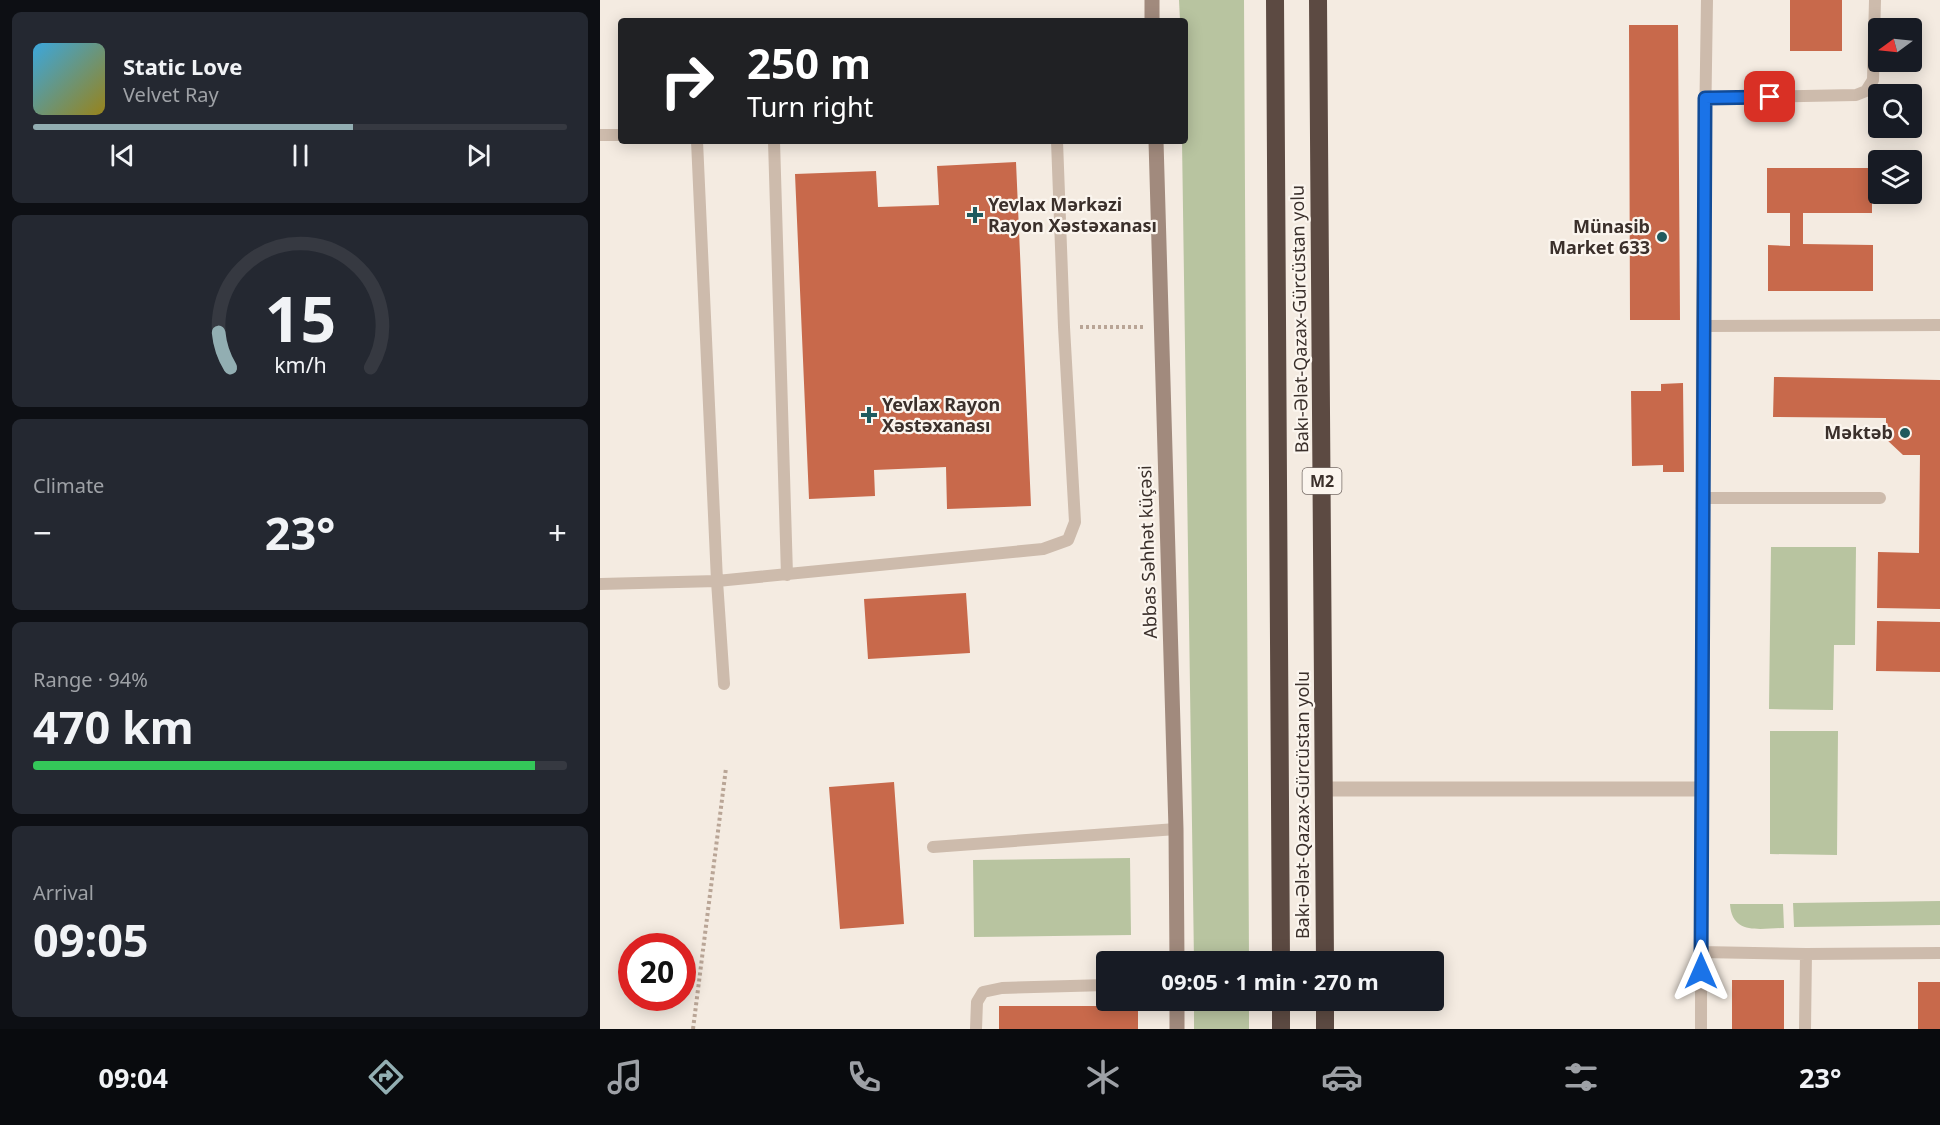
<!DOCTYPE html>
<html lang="en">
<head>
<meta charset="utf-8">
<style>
  body { margin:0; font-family:"Noto Sans",sans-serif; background:#242831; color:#f1f3f6; height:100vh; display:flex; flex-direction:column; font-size:22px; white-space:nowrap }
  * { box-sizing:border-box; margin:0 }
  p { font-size:20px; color:#9ea1a6 }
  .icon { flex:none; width:33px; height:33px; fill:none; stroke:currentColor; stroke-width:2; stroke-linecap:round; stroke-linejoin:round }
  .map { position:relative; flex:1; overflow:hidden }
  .sheet { display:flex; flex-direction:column; gap:12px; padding:12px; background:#0d0f14; width:600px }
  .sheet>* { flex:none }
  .banner { position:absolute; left:18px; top:18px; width:570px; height:126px; border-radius:6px; box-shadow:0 3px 15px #0003; background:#202124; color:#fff; overflow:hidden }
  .needle { width:39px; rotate:255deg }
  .controls { position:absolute; left:1268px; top:18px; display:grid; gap:12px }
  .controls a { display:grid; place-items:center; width:54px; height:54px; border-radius:6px; background:#171b24; box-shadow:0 3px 15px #0003; font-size:30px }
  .speed { position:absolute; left:18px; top:933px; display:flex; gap:12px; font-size:30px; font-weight:700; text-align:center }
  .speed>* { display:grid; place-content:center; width:78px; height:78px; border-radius:50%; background:#171b24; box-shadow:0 3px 15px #0003; line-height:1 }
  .speed .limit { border:9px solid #d22; background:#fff; color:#111 }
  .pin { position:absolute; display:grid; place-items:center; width:51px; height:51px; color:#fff; margin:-26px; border-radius:12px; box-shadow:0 3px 9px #0006 }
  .me { position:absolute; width:66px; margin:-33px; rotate:0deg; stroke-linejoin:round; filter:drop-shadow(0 0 4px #0008) }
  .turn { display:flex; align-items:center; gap:21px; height:126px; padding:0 30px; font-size:27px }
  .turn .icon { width:78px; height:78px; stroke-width:2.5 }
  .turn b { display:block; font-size:42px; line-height:51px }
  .big { font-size:45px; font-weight:700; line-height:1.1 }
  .sheet .widget { flex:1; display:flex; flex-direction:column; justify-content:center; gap:9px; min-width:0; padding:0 21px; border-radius:9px; background:#242831 }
  .sheet .dial { align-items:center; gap:0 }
  .dial svg { height:156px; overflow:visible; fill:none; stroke:#363941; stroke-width:7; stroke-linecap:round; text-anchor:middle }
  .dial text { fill:#f1f3f6; stroke:none }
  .song { display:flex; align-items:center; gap:18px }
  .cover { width:72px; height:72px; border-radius:9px; background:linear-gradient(135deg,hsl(200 70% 55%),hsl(50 70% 35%)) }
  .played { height:6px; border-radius:3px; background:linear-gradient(90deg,#92aeb2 60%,#363941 60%) }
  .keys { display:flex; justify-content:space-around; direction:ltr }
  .heat { display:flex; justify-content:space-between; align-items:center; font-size:33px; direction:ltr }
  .charge { height:9px; border-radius:4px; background:linear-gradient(90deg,#34c759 94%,#363941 0) }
  .trip { position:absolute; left:496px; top:951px; width:348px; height:60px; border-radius:6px; background:#171b24; box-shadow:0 3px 15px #0003; font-weight:700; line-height:60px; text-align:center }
  .menu { display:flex; height:96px; justify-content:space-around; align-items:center; background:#090b0e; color:#9ea1a6 }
  .menu .icon { width:42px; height:42px }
  .menu .on { color:#92aeb2 }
  .menu b { font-size:27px; color:#f1f3f6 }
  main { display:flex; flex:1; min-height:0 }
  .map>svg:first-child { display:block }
</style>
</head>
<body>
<main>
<section class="sheet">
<div class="widget">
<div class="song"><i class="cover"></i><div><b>Static Love</b><p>Velvet Ray</p></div></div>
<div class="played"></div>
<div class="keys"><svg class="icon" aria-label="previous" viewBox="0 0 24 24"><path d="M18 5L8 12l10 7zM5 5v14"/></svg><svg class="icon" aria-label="pause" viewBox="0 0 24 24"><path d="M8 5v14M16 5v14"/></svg><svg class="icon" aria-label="next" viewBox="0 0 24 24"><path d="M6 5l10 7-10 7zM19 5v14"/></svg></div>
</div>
<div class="widget dial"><svg viewBox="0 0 100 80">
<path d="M14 69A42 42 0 1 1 86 69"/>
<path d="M14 69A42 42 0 0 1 8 51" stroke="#92aeb2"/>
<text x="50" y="56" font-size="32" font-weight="700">15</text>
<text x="50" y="72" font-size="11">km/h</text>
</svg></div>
<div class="widget"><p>Climate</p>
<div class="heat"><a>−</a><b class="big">23°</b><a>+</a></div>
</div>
<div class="widget"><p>Range · 94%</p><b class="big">470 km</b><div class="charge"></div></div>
<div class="widget"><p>Arrival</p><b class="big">09:05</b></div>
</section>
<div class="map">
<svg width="1340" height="1029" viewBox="0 0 1340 1029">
  <rect width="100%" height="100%" fill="#f4ebe1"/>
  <!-- green -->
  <path fill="#b8c4a0" d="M 579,0 L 644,0 L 649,961 L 594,961 L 582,141 L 585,141 L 585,21 L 580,21 Z
    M 1171,547 L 1256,547 L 1255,645 L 1234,645 L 1233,710 L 1169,709 Z
    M 1170,731 L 1238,731 L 1237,855 L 1170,854 Z
    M 530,858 L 531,935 L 374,937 L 373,860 Z
    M 1340,901 L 1340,925 L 1194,927 L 1193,903 Z
    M 1130,904 L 1183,904 L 1184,928 C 1161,928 1132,936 1130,904 Z
    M 594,1001 L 649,1001 L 649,1029 L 594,1029 Z"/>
  <!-- building -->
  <path fill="#c8694b" d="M 1190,0 L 1242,0 L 1242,51 L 1190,51 Z
    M 1029,25 L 1078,25 L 1080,320 L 1030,320 Z
    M 416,162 L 431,506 L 347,509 L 346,467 L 274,470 L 275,496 L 209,499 L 195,174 L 276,171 L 278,207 L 339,205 L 337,166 Z
    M 1167,168 L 1272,168 L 1272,213 L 1203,213 L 1203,244 L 1273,245 L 1273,291 L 1168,291 L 1168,245 L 1190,246 L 1190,213 L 1167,213 Z
    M 1174,377 L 1340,380 L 1340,609 L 1277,608 L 1278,552 L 1319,553 L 1320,455 L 1303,455 L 1286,439 L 1286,418 L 1173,417 Z
    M 1083,383 L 1084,472 L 1063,472 L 1063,465 L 1032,466 L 1031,391 L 1061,391 L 1061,384 Z
    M 366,593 L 370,653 L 268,659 L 264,599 Z
    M 1277,621 L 1340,622 L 1340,672 L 1276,671 Z
    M 294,782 L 304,924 L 240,929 L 229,787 Z
    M 1132,980 L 1184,980 L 1184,1029 L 1132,1029 Z
    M 1318,982 L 1340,982 L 1340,1029 L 1318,1029 Z
    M 399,1006 L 538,1006 L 538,1029 L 399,1029 Z"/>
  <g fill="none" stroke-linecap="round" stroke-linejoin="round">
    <!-- path -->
    <path stroke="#b9a596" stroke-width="4" stroke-dasharray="3 3" stroke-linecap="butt" d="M 480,327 L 545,327
      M 93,1029 L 126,768"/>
    <!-- lane -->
    <path stroke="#cdbbac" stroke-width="12" d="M 1105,98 L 1256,95 L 1266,91 L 1273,80 L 1275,0
      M 0,135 L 21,135
      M 97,141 L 117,581 L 124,684
      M 174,141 L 187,575
      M 1102,326 L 1340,325
      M 1102,498 L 1280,498
      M 0,584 L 117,581 L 443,549 L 468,540 L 475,522 L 464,327 L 457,141
      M 333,847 L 576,829
      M 1101,952 L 1206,954 L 1340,953
      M 376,1029 L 377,1002 L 383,992 L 402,988 L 507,985
      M 1101,1029 L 1102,326 L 1107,0
      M 1205,1029 L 1206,954"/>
    <!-- street -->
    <path stroke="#cdbbac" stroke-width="15" d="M 725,789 L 1101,789"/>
    <!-- secondary -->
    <path stroke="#a18a7d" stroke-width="15" d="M 552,0 L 552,21
      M 556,141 L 576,829 L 577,962
      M 577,1029 L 577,1000"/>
    <!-- highway -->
    <path stroke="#5c4a42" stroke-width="18" d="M 675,0 L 681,962
      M 718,0 L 725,962
      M 725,1000 L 725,1029
      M 681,1029 L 681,1000"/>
  </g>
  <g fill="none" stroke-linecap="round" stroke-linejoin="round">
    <defs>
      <path id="route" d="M 1101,971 L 1105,98 L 1170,97"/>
    </defs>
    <!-- route casing -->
    <use href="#route" stroke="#114b97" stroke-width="15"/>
    <!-- route -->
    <use href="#route" stroke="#1a73e8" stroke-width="10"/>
  </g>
  <!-- markers -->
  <g fill="#1f5a5e" stroke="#fbf5ee" stroke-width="2">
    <path d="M372 206h6v6h6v6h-6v6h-6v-6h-6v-6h6z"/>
    <circle cx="1062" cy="237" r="6"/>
    <path d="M266 406h6v6h6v6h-6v6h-6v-6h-6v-6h6z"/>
    <circle cx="1305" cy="433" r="6"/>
  </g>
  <g text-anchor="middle" stroke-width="4.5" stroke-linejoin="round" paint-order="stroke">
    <!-- shield labels -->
    <rect fill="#fbf5ee" stroke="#756b66" stroke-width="1.5" x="702.5" y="468" width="39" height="26" rx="4.5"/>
    <g font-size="16" font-weight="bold" fill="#3b302b">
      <text x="722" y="487">M2</text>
    </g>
    <!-- poi labels -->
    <g font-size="18" font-weight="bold" fill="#3b302b" stroke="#fbf5ee" text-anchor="start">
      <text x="388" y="211">Yevlax Mərkəzi<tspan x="388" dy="21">Rayon Xəstəxanası</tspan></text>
      <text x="1050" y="233" text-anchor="end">Münasib<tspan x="1050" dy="21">Market 633</tspan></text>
      <text x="282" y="411">Yevlax Rayon<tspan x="282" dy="21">Xəstəxanası</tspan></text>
      <text x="1293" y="439" text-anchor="end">Məktəb</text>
    </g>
    <!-- street labels -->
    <g font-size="18" fill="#3b302b" stroke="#fbf5ee">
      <text transform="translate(700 319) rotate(-91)" y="6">Bakı-Ələt-Qazax-Gürcüstan yolu</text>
      <text transform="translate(548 552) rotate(-92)" y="6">Abbas Səhhət küçəsi</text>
      <text transform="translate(703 805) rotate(-90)" y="6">Bakı-Ələt-Qazax-Gürcüstan yolu</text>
    </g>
  </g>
</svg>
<div class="controls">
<a><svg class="needle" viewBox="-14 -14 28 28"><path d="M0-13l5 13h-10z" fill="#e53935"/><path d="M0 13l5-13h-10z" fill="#9ea1a6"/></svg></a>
<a><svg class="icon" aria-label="search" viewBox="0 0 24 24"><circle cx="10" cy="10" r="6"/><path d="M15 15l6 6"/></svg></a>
<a><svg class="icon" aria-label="layers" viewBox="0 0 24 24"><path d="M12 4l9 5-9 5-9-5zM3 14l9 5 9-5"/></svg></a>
</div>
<div class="speed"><div class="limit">20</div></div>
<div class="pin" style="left:1170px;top:97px;background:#d93025"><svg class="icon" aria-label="arrive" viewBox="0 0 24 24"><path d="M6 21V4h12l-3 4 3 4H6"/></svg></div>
<svg class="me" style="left:1101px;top:971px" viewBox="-20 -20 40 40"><path d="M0-17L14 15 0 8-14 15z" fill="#1a73e8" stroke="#fff" stroke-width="4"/></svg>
<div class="trip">09:05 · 1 min · 270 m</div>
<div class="banner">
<div class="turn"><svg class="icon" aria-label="right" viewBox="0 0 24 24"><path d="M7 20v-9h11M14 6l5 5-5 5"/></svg><div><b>250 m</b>Turn right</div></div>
</div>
</div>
</main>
<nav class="menu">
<b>09:04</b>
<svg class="icon on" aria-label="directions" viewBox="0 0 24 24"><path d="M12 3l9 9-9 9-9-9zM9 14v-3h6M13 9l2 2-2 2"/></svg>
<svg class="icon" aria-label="music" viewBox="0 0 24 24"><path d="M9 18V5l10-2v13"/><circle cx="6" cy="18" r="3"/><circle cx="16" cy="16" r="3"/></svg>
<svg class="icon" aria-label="phone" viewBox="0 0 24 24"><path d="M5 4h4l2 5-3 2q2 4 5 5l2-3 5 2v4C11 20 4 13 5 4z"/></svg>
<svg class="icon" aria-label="climate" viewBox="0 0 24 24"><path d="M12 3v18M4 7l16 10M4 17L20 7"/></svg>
<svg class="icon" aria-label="car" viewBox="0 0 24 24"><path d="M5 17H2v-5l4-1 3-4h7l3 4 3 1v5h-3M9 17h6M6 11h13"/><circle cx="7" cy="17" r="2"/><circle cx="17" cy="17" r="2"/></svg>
<svg class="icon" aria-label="filters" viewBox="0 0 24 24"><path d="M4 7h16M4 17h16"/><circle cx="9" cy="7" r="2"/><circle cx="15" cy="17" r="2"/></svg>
<b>23°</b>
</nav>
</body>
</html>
